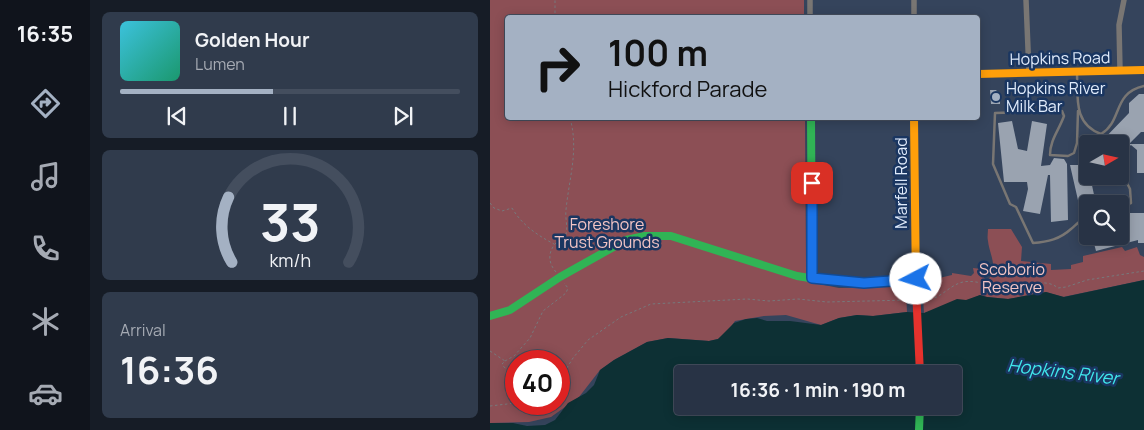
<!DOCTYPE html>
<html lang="en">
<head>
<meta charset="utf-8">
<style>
  body { margin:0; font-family:Manrope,sans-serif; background:#303b4c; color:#f1f3f6; height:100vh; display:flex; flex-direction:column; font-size:19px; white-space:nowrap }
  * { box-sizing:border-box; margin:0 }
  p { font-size:16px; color:#a5aab3 }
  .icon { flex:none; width:28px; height:28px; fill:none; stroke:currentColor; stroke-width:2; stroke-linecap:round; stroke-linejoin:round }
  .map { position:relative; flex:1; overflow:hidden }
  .side { display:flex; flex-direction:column; gap:12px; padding:12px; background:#161c26; width:400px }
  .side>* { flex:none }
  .guide { position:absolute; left:15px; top:15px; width:475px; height:105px; border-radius:5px; box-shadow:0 2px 12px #0003,0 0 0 1px #444e5e; background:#a4b1c3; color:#111; overflow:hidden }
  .needle { width:32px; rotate:81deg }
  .buttons { position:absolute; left:589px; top:135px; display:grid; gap:10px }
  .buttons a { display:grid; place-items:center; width:50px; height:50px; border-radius:5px; background:#283345; box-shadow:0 2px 12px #0003,0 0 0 1px #444e5e; font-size:25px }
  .speed { position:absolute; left:15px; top:350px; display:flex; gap:10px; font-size:25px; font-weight:700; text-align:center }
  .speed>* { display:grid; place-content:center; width:65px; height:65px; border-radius:50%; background:#283345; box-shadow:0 2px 12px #0003,0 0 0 1px #444e5e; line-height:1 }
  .speed .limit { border:8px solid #d22; background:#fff; color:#111 }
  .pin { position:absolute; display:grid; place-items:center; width:42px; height:42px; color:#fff; margin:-21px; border-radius:10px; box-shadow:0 2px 8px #0006 }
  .me { position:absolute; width:55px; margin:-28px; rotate:265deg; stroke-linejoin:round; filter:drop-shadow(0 0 4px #0008) }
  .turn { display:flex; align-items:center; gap:18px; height:105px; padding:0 20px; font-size:22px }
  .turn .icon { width:65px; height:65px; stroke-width:2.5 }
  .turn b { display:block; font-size:35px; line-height:42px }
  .big { font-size:38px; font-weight:700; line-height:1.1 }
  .side .widget { flex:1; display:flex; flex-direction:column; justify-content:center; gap:8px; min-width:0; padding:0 18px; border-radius:8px; background:#303b4c }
  .side .dial { align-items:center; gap:0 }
  .dial svg { height:130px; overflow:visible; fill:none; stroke:#444e5e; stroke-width:7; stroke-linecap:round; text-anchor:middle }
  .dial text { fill:#f1f3f6; stroke:none }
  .song { display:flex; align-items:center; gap:15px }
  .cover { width:60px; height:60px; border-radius:8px; background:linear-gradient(135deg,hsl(190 70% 55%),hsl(160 70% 35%)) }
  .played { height:5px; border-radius:2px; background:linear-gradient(90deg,#a4b1c3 45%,#444e5e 45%) }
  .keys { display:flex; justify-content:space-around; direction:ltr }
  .trip { position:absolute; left:184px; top:365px; width:288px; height:50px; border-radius:5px; background:#283345; box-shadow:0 2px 12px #0003,0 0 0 1px #444e5e; font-weight:700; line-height:50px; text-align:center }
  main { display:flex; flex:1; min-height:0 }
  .menu { display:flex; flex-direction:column; width:90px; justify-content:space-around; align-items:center; background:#10141c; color:#a5aab3 }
  .menu .icon { width:35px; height:35px }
  .menu .active { color:#a4b1c3 }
  .menu b { font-size:22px; color:#f1f3f6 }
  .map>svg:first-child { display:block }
</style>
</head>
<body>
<main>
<nav class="menu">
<b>16:35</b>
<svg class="icon active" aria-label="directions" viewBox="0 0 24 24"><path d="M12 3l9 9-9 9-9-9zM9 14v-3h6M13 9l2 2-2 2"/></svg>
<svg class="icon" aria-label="music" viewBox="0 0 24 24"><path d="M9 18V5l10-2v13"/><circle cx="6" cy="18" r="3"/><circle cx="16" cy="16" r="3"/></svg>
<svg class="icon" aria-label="phone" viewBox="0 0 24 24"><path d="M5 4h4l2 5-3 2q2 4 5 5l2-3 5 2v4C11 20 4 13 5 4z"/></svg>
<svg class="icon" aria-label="climate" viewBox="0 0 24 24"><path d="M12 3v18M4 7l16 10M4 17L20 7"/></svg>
<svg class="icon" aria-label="car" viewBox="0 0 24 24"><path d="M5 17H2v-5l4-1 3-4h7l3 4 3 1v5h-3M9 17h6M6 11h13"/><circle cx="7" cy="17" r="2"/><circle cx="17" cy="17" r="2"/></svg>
</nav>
<section class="side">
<div class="widget">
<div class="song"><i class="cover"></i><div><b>Golden Hour</b><p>Lumen</p></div></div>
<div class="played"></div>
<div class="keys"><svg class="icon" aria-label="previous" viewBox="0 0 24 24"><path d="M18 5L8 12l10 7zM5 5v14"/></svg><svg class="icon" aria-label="pause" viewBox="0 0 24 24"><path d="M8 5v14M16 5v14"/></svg><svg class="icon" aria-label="next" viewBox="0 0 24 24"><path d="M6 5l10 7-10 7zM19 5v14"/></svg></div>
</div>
<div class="widget dial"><svg viewBox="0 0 100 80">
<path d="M14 69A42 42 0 1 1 86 69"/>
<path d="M14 69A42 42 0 0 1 12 29" stroke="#a4b1c3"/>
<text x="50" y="56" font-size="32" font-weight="700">33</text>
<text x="50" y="72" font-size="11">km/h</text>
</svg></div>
<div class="widget"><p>Arrival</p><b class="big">16:36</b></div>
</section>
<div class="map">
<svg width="654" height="430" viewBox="0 0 654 430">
  <rect width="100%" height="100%" fill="#35445c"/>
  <!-- green -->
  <path fill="#8c4f55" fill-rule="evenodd" d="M 0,0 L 314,0 L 314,17 L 18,18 L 18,118 L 315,118 L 316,268 L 319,282 L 349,288 L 404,287 L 412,292 L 416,291 L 417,312 L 383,316 L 367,315 L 349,318 L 331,325 L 296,315 L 274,316 L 245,321 L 238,331 L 228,339 L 219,341 L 178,338 L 157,342 L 124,360 L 110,370 L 89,397 L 61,417 L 39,422 L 0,423 ZM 26,361 L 69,361 L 69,404 L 26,404 Z
    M 498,229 L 521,229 L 532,247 L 531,261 L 561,264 L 561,270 L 581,269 L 581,265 L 593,262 L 593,256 L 632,247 L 635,251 L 647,247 L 650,255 L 654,257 L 654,280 L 573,297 L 556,292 L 518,299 L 497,297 L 490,295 L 476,301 L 434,313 L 432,282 L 462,275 L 462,273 L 481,276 L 484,273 L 483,268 L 491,269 L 494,278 L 497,280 C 510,271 499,253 498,241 C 497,237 498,233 498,229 Z"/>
  <!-- water -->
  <path fill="#0d3034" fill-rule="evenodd" d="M 654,280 L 654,430 L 0,430 L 0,423 L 23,423 L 37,426 L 55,425 L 65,420 L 78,403 L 96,393 L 104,385 L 110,370 L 124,360 L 157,342 L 178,338 L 219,341 L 228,339 L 244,323 L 256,319 L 267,318 L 277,321 L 300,321 L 331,325 L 349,318 L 367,315 L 383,316 L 417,312 L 434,313 L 467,299 L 476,300 L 490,295 L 497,297 L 518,299 L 556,292 L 574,297 ZM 192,374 L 462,374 L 462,406 L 192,406 Z"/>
  <!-- building -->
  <path fill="#9aa3b0" d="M 500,90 L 506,90 L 510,95 L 510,104 L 501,104 Z
    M 649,94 L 654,94 L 654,132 L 651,132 L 639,144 L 654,144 L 654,173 L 647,173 L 647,150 L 641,145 L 630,153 L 630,144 L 609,144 L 639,113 L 639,103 Z
    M 522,121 L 528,149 L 537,151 L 542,121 L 557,124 L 551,166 L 560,165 L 564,158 L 574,159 L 577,164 L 578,220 L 561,222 L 560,175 L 558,175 L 550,214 L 533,211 L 538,189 L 537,182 L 514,182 L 508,123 Z
    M 580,165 L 598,165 L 598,176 L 600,176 L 606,204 L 598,204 L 598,208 L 590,209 Z
    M 639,213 L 654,213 L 654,243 L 648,243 L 648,240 L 606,251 L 602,236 L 630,236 L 630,217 L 639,215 Z"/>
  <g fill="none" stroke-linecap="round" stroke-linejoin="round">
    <!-- path -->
    <path stroke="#77797c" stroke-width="1" stroke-dasharray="2.5 2.5" stroke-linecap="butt" d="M 65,18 L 65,0
      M 0,203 L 4,208 L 12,211 L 22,208 C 32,225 47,235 64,244
      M 66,272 C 59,264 57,254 65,244 C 68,240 74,239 76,234 C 78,227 75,218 76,210 C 79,178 89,150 80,118
      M 435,300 C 450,300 459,285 473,282 C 488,279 505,289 520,288 C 535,287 555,277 568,288 L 576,287 L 597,280 L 654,271
      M 0,351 L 15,361 L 12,364 L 14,367 L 26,375
      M 15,361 L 24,356 L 40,338 L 53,311 L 76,293 L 78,288 L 74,283
      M 69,381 L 83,358 L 98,340 L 131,317 L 161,304 L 257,299 L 279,301 L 308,299 L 337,302 L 419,300
      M 0,406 L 26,403"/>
    <!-- lane -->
    <path stroke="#797673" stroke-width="2.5" d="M 587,73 C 588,97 583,124 611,134 C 633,121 622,93 654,86
      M 588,111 L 587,143 L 584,153 L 578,156 L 560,155 C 560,140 569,130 574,116 L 572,111 L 505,113 L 503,164 L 520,204 L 526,207 L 543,243 C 558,242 570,239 581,229 C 587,224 590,220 598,217
      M 630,207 L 641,203 L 640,189 L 637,183"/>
    <!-- street -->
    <path stroke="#797673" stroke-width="5.5" d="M 320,0 L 320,18
      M 424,0 L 424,18
      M 536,0 L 539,73
      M 630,70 L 629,25 L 634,0"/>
    <!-- fast -->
    <path stroke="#30b455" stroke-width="8" d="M 321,118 L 322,278
      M 0,316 L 20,310 L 70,277 L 136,240 L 155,236 L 181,236 L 307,276 L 332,280 L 374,283 L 426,279
      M 429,430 L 430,406"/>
    <!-- slow -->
    <path stroke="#ff9f0a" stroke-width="8" d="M 488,74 L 654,70
      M 424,118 L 426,289"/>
    <!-- jam -->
    <path stroke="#e5322d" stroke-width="8" d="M 426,289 L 430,374"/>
  </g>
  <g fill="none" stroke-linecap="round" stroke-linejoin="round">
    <defs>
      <path id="route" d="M 322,183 L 322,278 L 374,283 L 426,279"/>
    </defs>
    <!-- route casing -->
    <use href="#route" stroke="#114b97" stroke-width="12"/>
    <!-- route -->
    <use href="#route" stroke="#1a73e8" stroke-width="9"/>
  </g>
  <!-- markers -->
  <circle fill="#a4b1c3" stroke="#1a3661" stroke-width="2" cx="506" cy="97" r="5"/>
  <g text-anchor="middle" stroke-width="5" stroke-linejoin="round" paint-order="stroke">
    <!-- street labels -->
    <g font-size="16" fill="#e0ebfb" stroke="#1a3661">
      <text transform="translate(570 58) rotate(-1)" y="6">Hopkins Road</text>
      <text transform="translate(411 183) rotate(-90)" y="6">Marfell Road</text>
    </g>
    <!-- poi labels -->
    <g font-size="16" fill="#e0ebfb" stroke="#1a3661" text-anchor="start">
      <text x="516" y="94">Hopkins River<tspan x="516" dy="18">Milk Bar</tspan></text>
    </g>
    <!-- park labels -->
    <g font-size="16" fill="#f2c4c4" stroke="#1a3661">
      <text x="117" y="230">Foreshore<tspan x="117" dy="18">Trust Grounds</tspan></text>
      <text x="522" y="275">Scoborio<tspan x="522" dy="18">Reserve</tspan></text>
    </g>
    <!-- water labels -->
    <g font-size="18" font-style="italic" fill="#40e7ec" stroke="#1a3661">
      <text transform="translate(573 372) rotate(7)" y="6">Hopkins River</text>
    </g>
  </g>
</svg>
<div class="buttons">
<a><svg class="needle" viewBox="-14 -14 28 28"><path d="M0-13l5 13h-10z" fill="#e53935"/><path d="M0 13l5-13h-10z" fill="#a5aab3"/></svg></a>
<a><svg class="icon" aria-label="search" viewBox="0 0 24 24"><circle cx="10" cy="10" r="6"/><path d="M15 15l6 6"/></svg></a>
</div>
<div class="speed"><div class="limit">40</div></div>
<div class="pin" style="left:322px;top:183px;background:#d93025"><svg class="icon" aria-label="arrive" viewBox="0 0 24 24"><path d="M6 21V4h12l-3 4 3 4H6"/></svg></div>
<svg class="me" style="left:426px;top:279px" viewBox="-20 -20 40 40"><circle r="19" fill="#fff"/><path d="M0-13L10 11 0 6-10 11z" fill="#1a73e8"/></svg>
<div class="trip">16:36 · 1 min · 190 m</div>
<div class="guide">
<div class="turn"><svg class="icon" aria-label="right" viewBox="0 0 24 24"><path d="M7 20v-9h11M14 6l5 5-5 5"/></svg><div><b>100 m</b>Hickford Parade</div></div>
</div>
</div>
</main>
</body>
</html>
